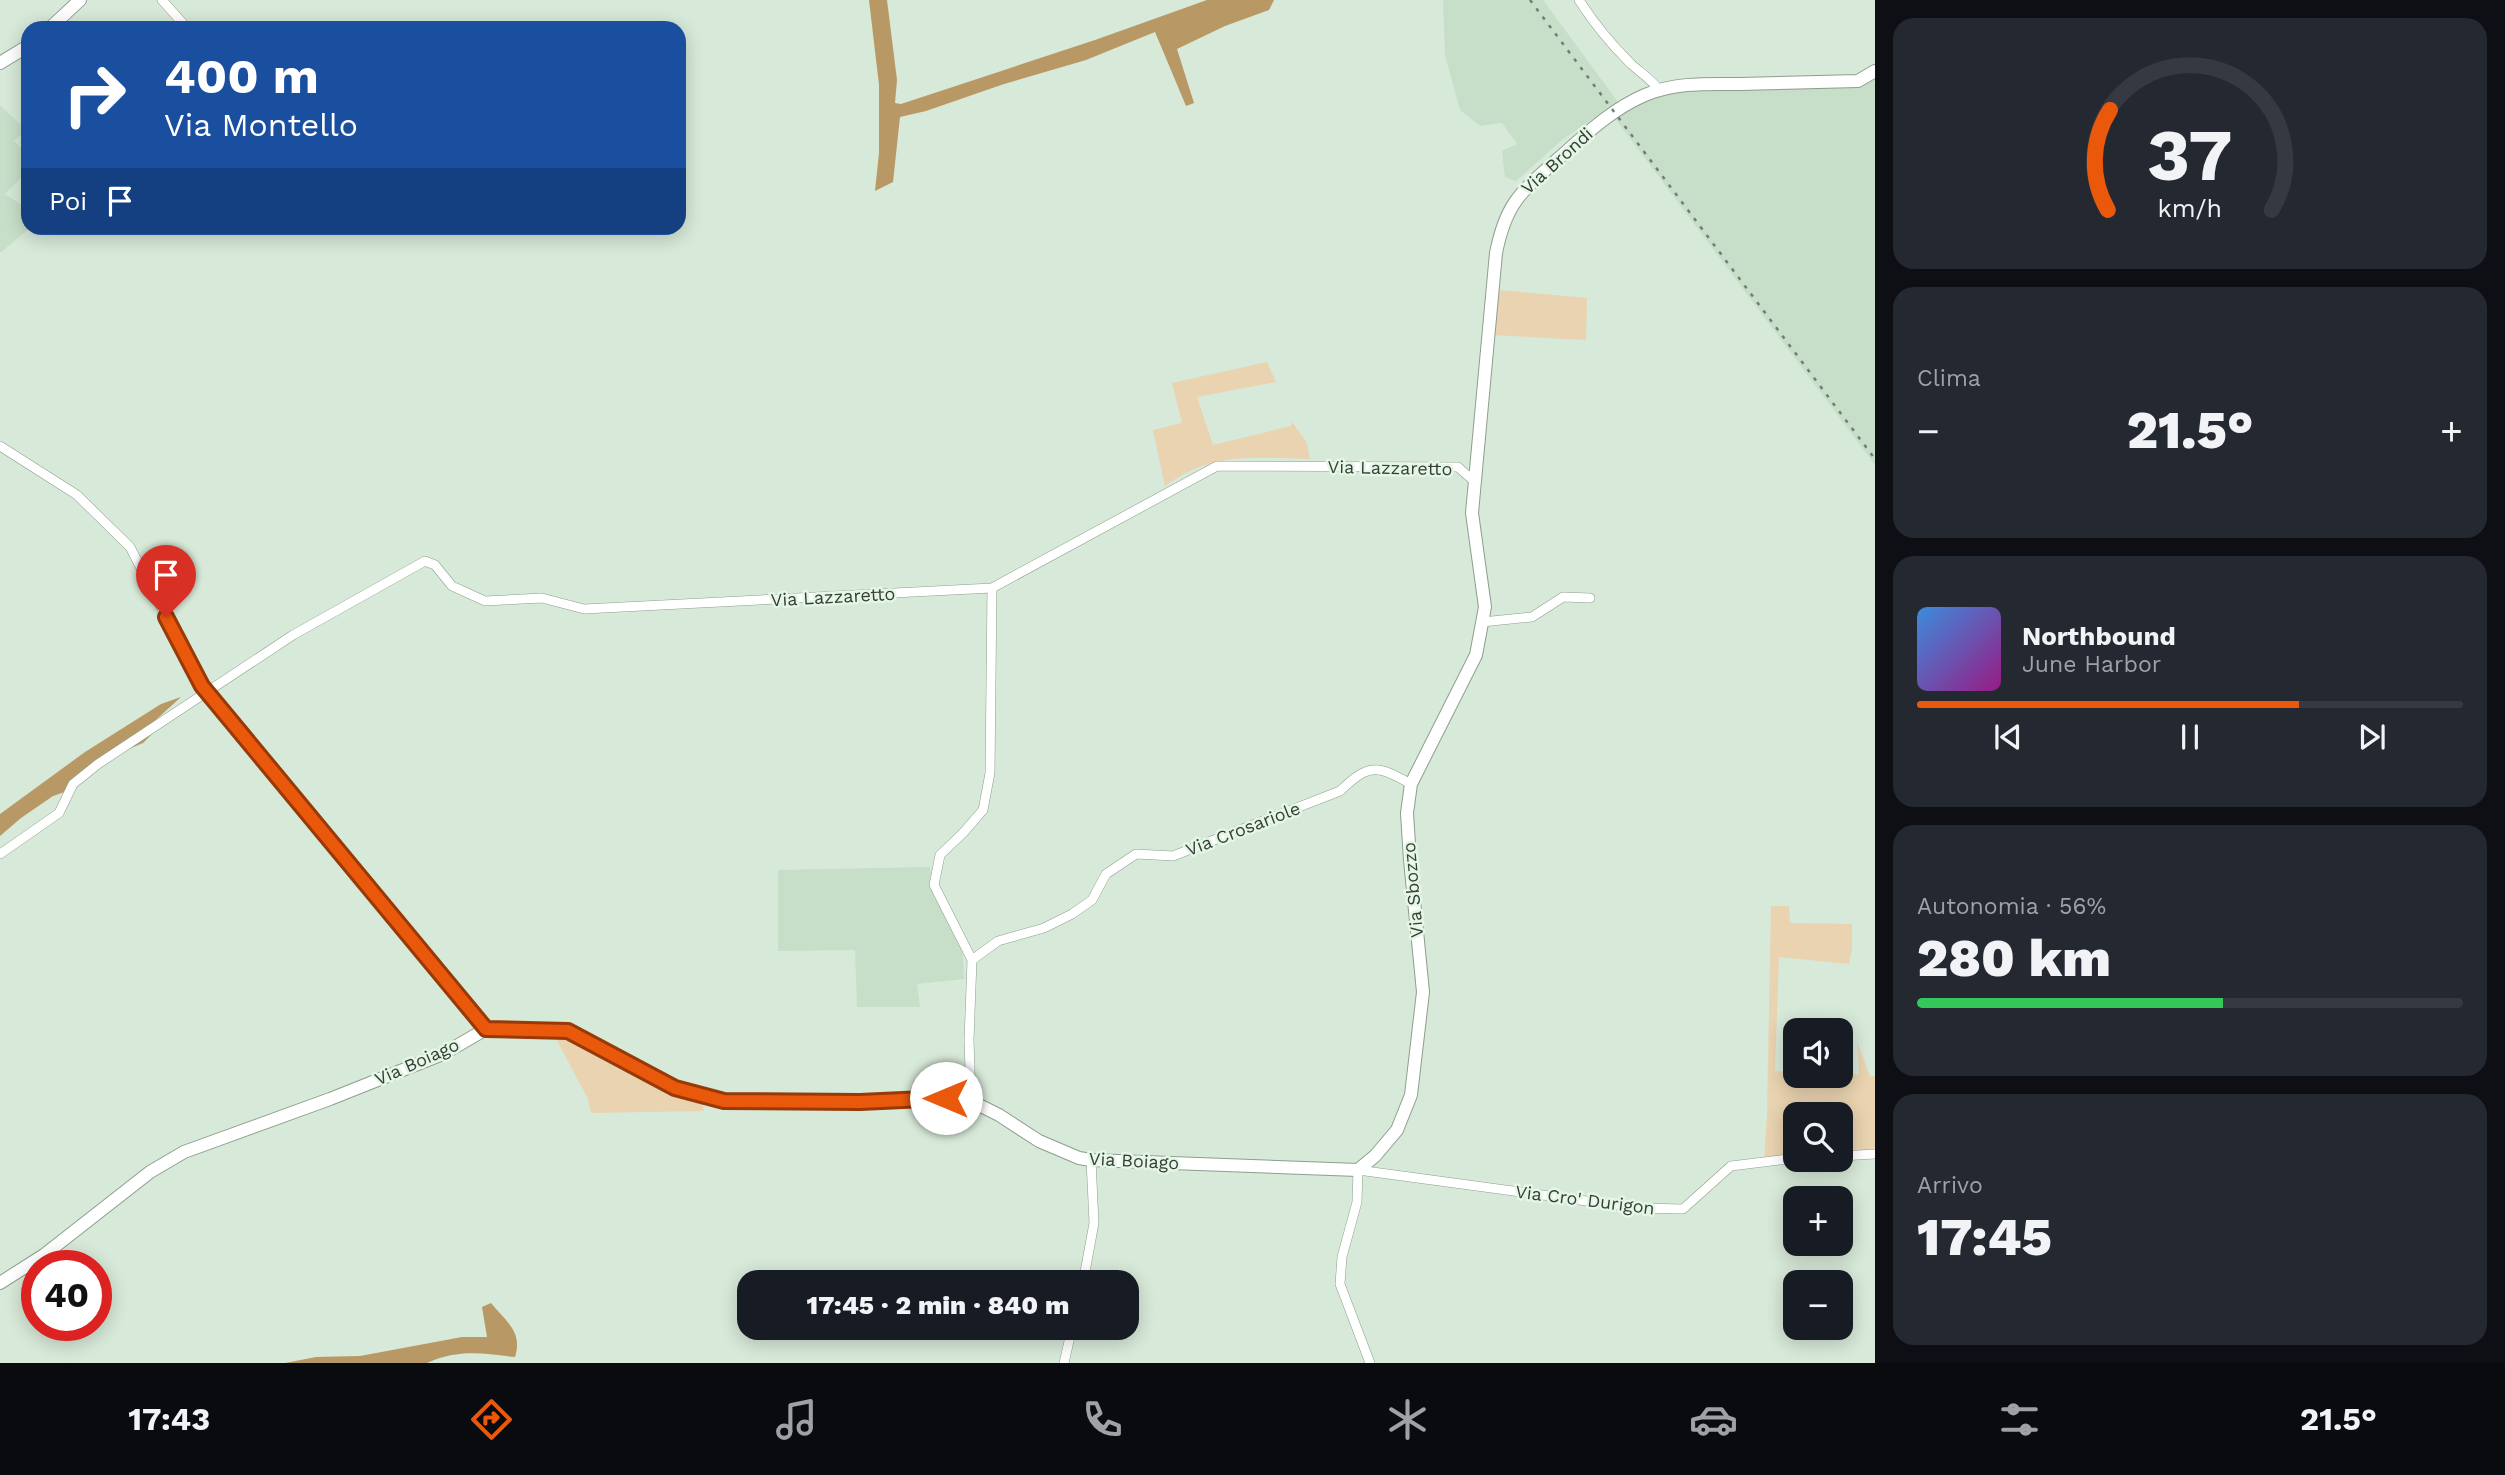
<!DOCTYPE html>
<html lang="it">
<head>
<meta charset="utf-8">
<style>
  body { margin:0; font-family:"Work Sans",sans-serif; background:#242831; color:#f1f3f6; height:100vh; display:flex; flex-direction:column; font-size:26px; white-space:nowrap }
  * { box-sizing:border-box; margin:0 }
  p { font-size:23px; color:#9ea1a6 }
  .icon { flex:none; width:38px; height:38px; fill:none; stroke:currentColor; stroke-width:2; stroke-linecap:round; stroke-linejoin:round }
  .map { position:relative; flex:1; overflow:hidden }
  .sheet { display:flex; flex-direction:column; gap:18px; padding:18px; background:#0d0f14; width:630px }
  .sheet>* { flex:none }
  .hud { position:absolute; left:21px; top:21px; width:665px; height:214px; border-radius:21px; box-shadow:0 4px 18px #0003; background:#1a4fa0; color:#fff; overflow:hidden }
  .tools { position:absolute; left:1783px; top:1018px; display:grid; gap:14px }
  .tools a { display:grid; place-items:center; width:70px; height:70px; border-radius:14px; background:#171b24; box-shadow:0 4px 18px #0003; font-size:35px }
  .speed { position:absolute; left:21px; top:1250px; display:flex; gap:14px; font-size:35px; font-weight:700; text-align:center }
  .speed>* { display:grid; place-content:center; width:91px; height:91px; border-radius:50%; background:#171b24; box-shadow:0 4px 18px #0003; line-height:1 }
  .speed .limit { border:10px solid #d22; background:#fff; color:#111 }
  .pin { position:absolute; display:grid; place-items:center; width:60px; height:60px; color:#fff; margin:-72px -30px; border-radius:50% 50% 50% 0; rotate:-45deg; box-shadow:0 0 7px #0007 }
  .pin .icon { rotate:45deg }
  .me { position:absolute; width:77px; margin:-38px; rotate:270deg; stroke-linejoin:round; filter:drop-shadow(0 0 5px #0008) }
  .turn { display:flex; align-items:center; gap:24px; height:147px; padding:0 28px; font-size:32px }
  .turn .icon { width:91px; height:91px; stroke-width:2.5 }
  .turn b { display:block; font-size:49px; line-height:60px }
  .then { display:flex; align-items:center; height:66px; padding:0 28px; background:#0003; gap:14px; font-size:26px }
  .big { font-size:52px; font-weight:800; line-height:1.1 }
  .sheet .tile { flex:1; display:flex; flex-direction:column; justify-content:center; gap:10px; min-width:0; padding:0 24px; border-radius:21px; background:#242831 }
  .sheet .dial { align-items:center; gap:0 }
  .dial svg { height:182px; overflow:visible; fill:none; stroke:#363941; stroke-width:7; stroke-linecap:round; text-anchor:middle }
  .dial text { fill:#f1f3f6; stroke:none }
  .song { display:flex; align-items:center; gap:21px }
  .cover { width:84px; height:84px; border-radius:10px; background:linear-gradient(135deg,hsl(210 70% 55%),hsl(310 70% 35%)) }
  .played { height:7px; border-radius:4px; background:linear-gradient(90deg,#ea580c 70%,#363941 70%) }
  .keys { display:flex; justify-content:space-around; direction:ltr }
  .heat { display:flex; justify-content:space-between; align-items:center; font-size:38px; direction:ltr }
  .charge { height:10px; border-radius:5px; background:linear-gradient(90deg,#34c759 56%,#363941 0) }
  .trip { position:absolute; left:737px; top:1270px; width:402px; height:70px; border-radius:21px; background:#171b24; box-shadow:0 4px 18px #0003; font-weight:800; line-height:70px; text-align:center }
  .tabs { display:flex; height:112px; justify-content:space-around; align-items:center; background:#090b0e; color:#9ea1a6 }
  .tabs .icon { width:49px; height:49px }
  .tabs .active { color:#ea580c }
  .tabs b { font-size:32px; color:#f1f3f6 }
  main { display:flex; flex:1; min-height:0 }
  .map>svg:first-child { display:block }
</style>
</head>
<body>
<main>
<div class="map">
<svg width="1875" height="1363" viewBox="0 0 1875 1363">
  <rect width="100%" height="100%" fill="#d7e9d8"/>
  <!-- built -->
  <path fill="#c7dfc8" d="M 1443,0 L 1543,0 L 1618,102 L 1563,139 L 1516,181 L 1505,177 L 1502,151 L 1517,144 L 1502,123 L 1480,126 L 1460,110 L 1445,55 Z
    M 1875,76 L 1875,465 L 1614,117 L 1671,88 Z
    M 0,105 L 26,130 L 14,141 L 28,155 L 28,171 L 5,194 L 28,209 L 30,228 L 0,253 Z
    M 930,867 L 931,880 L 962,940 L 964,979 L 917,984 L 920,1007 L 857,1007 L 855,950 L 778,951 L 778,870 Z"/>
  <!-- green -->
  <path fill="#e9d3b0" d="M 1498,290 L 1587,298 L 1586,340 L 1492,335 Z
    M 1267,362 L 1276,382 L 1197,397 L 1213,445 L 1291,426 L 1292,422 L 1307,443 L 1310,459 C 1255,458 1212,451 1165,486 L 1153,430 L 1182,423 L 1172,383 Z
    M 1771,906 L 1789,906 L 1790,923 L 1852,924 L 1852,948 L 1849,964 L 1779,957 L 1775,1071 L 1795,1072 L 1796,1076 L 1859,1074 L 1857,1042 L 1870,1076 L 1875,1076 L 1875,1153 L 1841,1155 L 1841,1115 L 1796,1115 L 1795,1158 L 1764,1160 L 1767,1117 Z
    M 552,1031 C 604,1052 646,1091 702,1102 L 704,1111 L 591,1113 L 588,1099 Z"/>
  <!-- forest -->
  <path fill="#b89965" d="M 869,0 L 887,0 L 897,80 L 895,103 L 901,104 L 1095,40 L 1207,0 L 1274,0 L 1269,10 L 1225,26 L 1177,49 L 1194,103 L 1186,106 L 1155,32 L 1086,60 L 1004,84 L 926,111 L 900,117 L 893,182 L 875,191 L 879,153 L 879,85 Z
    M 181,697 L 149,726 L 154,732 L 143,743 L 119,753 L 90,773 L 76,788 L 53,796 L 21,818 L 0,836 L 0,814 L 85,752 L 161,704 Z
    M 491,1303 C 506,1322 523,1331 515,1357 C 482,1353 458,1349 427,1363 L 285,1363 L 316,1357 L 360,1356 L 462,1337 L 487,1337 L 482,1307 Z"/>
  <g fill="none" stroke-linecap="round" stroke-linejoin="round">
    <defs>
      <path id="street" d="M 162,0 L 187,28
        M 1579,0 C 1593,22 1612,45 1631,64 C 1641,73 1651,79 1659,90
        M 0,446 L 77,495 L 130,547 L 202,686 L 486,1029
        M 1482,622 L 1532,617 L 1563,597 L 1590,598
        M 0,854 L 59,813 L 73,784 L 98,764 L 293,635 L 425,561 L 435,565 L 452,586 L 485,601 L 542,598 L 584,609 L 992,588 L 1217,466 L 1458,467 L 1475,482
        M 972,960 L 998,941 L 1044,928 L 1072,914 L 1092,900 L 1106,874 L 1136,854 L 1173,856 L 1340,791 C 1369,763 1377,765 1411,784
        M 971,1101 L 969,1040 L 972,960 L 934,885 L 940,855 L 963,833 L 983,810 L 990,773 L 992,588
        M 1841,1156 L 1875,1154
        M 1083,1283 L 1094,1223 L 1091,1160
        M 1064,1363 L 1072,1328
        M 1370,1363 L 1340,1284 L 1342,1257 L 1357,1202 L 1358,1170 L 1638,1208 L 1683,1209 L 1731,1166 L 1796,1158"/>
      <path id="secondary" d="M 50,28 L 80,0
        M 0,63 L 28,46
        M 0,1283 L 44,1255 L 150,1172 L 184,1152 L 330,1099 L 443,1054 L 486,1029 L 568,1031 L 675,1088 L 724,1101 L 860,1102 L 928,1097 L 971,1101 L 999,1115 L 1039,1141 L 1079,1158 L 1091,1160 L 1358,1170 L 1375,1156 L 1397,1130 L 1411,1095 L 1423,992 L 1410,860 L 1407,813 L 1411,784 L 1476,655 L 1485,607 L 1472,513 L 1496,253 C 1506,202 1522,191 1559,158 C 1586,134 1612,109 1645,95 C 1676,82 1708,84 1740,84 C 1780,83 1819,82 1858,81 L 1875,71"/>
    </defs>
    <!-- street casing -->
    <use href="#street" stroke="#8d9e8e" stroke-width="10"/>
    <!-- secondary casing -->
    <use href="#secondary" stroke="#8d9e8e" stroke-width="14"/>
    <!-- street -->
    <use href="#street" stroke="#fff" stroke-width="9"/>
    <!-- secondary -->
    <use href="#secondary" stroke="#fff" stroke-width="12"/>
    <!-- rail -->
    <path stroke="#737e73" stroke-width="2.5" stroke-dasharray="3.5 7" stroke-linecap="butt" d="M 1530,0 L 1875,459"/>
  </g>
  <g fill="none" stroke-linecap="round" stroke-linejoin="round">
    <defs>
      <path id="route" d="M 166,617 L 202,686 L 486,1029 L 568,1031 L 675,1088 L 724,1101 L 860,1102 L 946,1098"/>
    </defs>
    <!-- route casing -->
    <use href="#route" stroke="#983908" stroke-width="18"/>
    <!-- route -->
    <use href="#route" stroke="#ea580c" stroke-width="12"/>
  </g>
  <g text-anchor="middle" stroke-width="5" stroke-linejoin="round" paint-order="stroke">
    <!-- street labels -->
    <g font-size="18" fill="#363d36" stroke="#e4f6e5">
      <text transform="translate(1557 161) rotate(-42)" y="6">Via Brondi</text>
      <text transform="translate(1390 468) rotate(1)" y="6">Via Lazzaretto</text>
      <text transform="translate(833 597) rotate(-3)" y="6">Via Lazzaretto</text>
      <text transform="translate(1243 829) rotate(-21)" y="6">Via Crosariole</text>
      <text transform="translate(1413 890) rotate(-95)" y="6">Via Sbozzo</text>
      <text transform="translate(417 1062) rotate(-24)" y="6">Via Boiago</text>
      <text transform="translate(1134 1161) rotate(3)" y="6">Via Boiago</text>
      <text transform="translate(1585 1200) rotate(7)" y="6">Via Cro' Durigon</text>
    </g>
  </g>
</svg>
<div class="tools">
<a><svg class="icon" aria-label="sound" viewBox="0 0 24 24"><path d="M4 9h4l5-4v14l-5-4H4zM17 9q2 3 0 6"/></svg></a>
<a><svg class="icon" aria-label="search" viewBox="0 0 24 24"><circle cx="10" cy="10" r="6"/><path d="M15 15l6 6"/></svg></a>
<a>+</a>
<a>−</a>
</div>
<div class="speed"><div class="limit">40</div></div>
<div class="pin" style="left:166px;top:617px;background:#d93025"><svg class="icon" aria-label="arrive" viewBox="0 0 24 24"><path d="M6 21V4h12l-3 4 3 4H6"/></svg></div>
<svg class="me" style="left:946px;top:1098px" viewBox="-20 -20 40 40"><circle r="19" fill="#fff"/><path d="M0-13L10 11 0 6-10 11z" fill="#ea580c"/></svg>
<div class="trip">17:45 · 2 min · 840 m</div>
<div class="hud">
<div class="turn"><svg class="icon" aria-label="right" viewBox="0 0 24 24"><path d="M7 20v-9h11M14 6l5 5-5 5"/></svg><div><b>400 m</b>Via Montello</div></div>
<div class="then">Poi<svg class="icon" aria-label="arrive" viewBox="0 0 24 24"><path d="M6 21V4h12l-3 4 3 4H6"/></svg></div>
</div>
</div>
<section class="sheet">
<div class="tile dial"><svg viewBox="0 0 100 80">
<path d="M14 69A42 42 0 1 1 86 69"/>
<path d="M14 69A42 42 0 0 1 15 25" stroke="#ea580c"/>
<text x="50" y="56" font-size="32" font-weight="700">37</text>
<text x="50" y="72" font-size="11">km/h</text>
</svg></div>
<div class="tile"><p>Clima</p>
<div class="heat"><a>−</a><b class="big">21.5°</b><a>+</a></div>
</div>
<div class="tile">
<div class="song"><i class="cover"></i><div><b>Northbound</b><p>June Harbor</p></div></div>
<div class="played"></div>
<div class="keys"><svg class="icon" aria-label="previous" viewBox="0 0 24 24"><path d="M18 5L8 12l10 7zM5 5v14"/></svg><svg class="icon" aria-label="pause" viewBox="0 0 24 24"><path d="M8 5v14M16 5v14"/></svg><svg class="icon" aria-label="next" viewBox="0 0 24 24"><path d="M6 5l10 7-10 7zM19 5v14"/></svg></div>
</div>
<div class="tile"><p>Autonomia · 56%</p><b class="big">280 km</b><div class="charge"></div></div>
<div class="tile"><p>Arrivo</p><b class="big">17:45</b></div>
</section>
</main>
<nav class="tabs">
<b>17:43</b>
<svg class="icon active" aria-label="directions" viewBox="0 0 24 24"><path d="M12 3l9 9-9 9-9-9zM9 14v-3h6M13 9l2 2-2 2"/></svg>
<svg class="icon" aria-label="music" viewBox="0 0 24 24"><path d="M9 18V5l10-2v13"/><circle cx="6" cy="18" r="3"/><circle cx="16" cy="16" r="3"/></svg>
<svg class="icon" aria-label="phone" viewBox="0 0 24 24"><path d="M5 4h4l2 5-3 2q2 4 5 5l2-3 5 2v4C11 20 4 13 5 4z"/></svg>
<svg class="icon" aria-label="climate" viewBox="0 0 24 24"><path d="M12 3v18M4 7l16 10M4 17L20 7"/></svg>
<svg class="icon" aria-label="car" viewBox="0 0 24 24"><path d="M5 17H2v-5l4-1 3-4h7l3 4 3 1v5h-3M9 17h6M6 11h13"/><circle cx="7" cy="17" r="2"/><circle cx="17" cy="17" r="2"/></svg>
<svg class="icon" aria-label="filters" viewBox="0 0 24 24"><path d="M4 7h16M4 17h16"/><circle cx="9" cy="7" r="2"/><circle cx="15" cy="17" r="2"/></svg>
<b>21.5°</b>
</nav>
</body>
</html>
